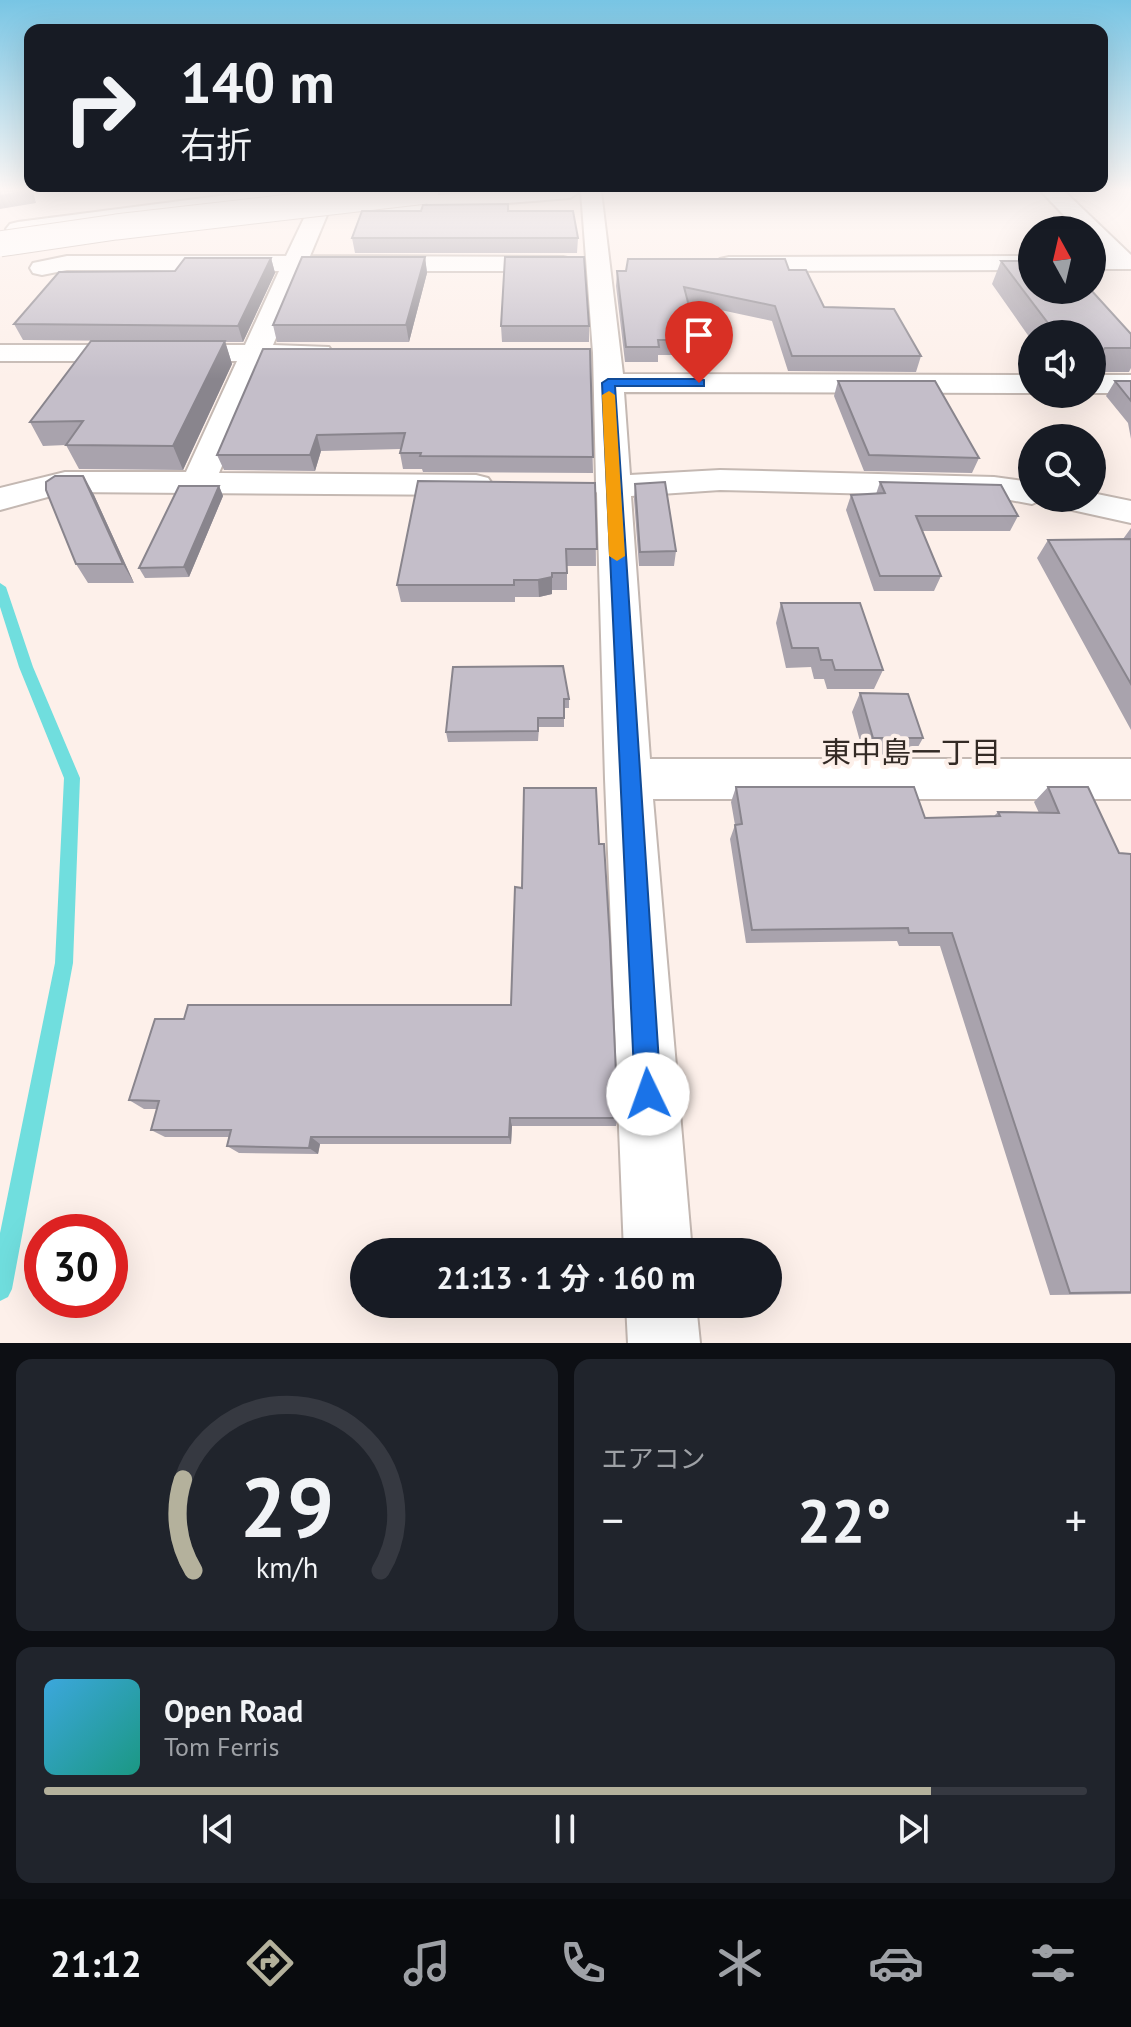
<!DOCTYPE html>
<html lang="ja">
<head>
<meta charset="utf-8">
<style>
  body { margin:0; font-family:"PT Sans","Noto Sans JP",sans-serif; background:#20242c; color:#f1f3f6; height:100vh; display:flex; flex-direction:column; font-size:30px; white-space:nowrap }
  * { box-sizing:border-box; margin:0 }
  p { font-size:26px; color:#9ea1a6 }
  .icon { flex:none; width:44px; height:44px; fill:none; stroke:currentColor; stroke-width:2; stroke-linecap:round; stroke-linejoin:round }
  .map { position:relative; height:1343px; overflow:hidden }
  .drawer { display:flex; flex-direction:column; gap:16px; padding:16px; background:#0d0f14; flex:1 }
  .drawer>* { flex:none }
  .guide { position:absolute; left:24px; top:24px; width:1084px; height:168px; border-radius:16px; box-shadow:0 8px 32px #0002; background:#171b24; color:#f1f3f6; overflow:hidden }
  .needle { width:52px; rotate:352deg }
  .buttons { position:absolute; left:1018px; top:216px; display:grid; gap:16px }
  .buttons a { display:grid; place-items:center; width:88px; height:88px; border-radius:50%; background:#171b24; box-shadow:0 8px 32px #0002; font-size:40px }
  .speed { position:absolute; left:24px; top:1214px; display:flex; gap:16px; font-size:40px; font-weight:700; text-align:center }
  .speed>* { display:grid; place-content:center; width:104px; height:104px; border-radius:50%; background:#171b24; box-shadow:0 8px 32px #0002; line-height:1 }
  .speed .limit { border:12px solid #d22; background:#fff; color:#111 }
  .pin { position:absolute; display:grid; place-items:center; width:68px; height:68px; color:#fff; margin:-82px -34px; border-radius:50% 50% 50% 0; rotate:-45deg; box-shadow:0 0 8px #0007 }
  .pin .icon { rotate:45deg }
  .me { position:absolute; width:88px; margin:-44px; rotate:357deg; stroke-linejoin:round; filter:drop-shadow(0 0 6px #0008) }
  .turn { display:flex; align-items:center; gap:28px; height:168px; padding:0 24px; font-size:36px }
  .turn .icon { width:104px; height:104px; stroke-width:2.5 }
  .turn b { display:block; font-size:56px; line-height:68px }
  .big { font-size:60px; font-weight:700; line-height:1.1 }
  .drawer .tile { flex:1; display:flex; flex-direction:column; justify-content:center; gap:12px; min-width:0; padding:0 28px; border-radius:16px; background:#20242c }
  .drawer .dial { align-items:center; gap:0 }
  .dial svg { height:208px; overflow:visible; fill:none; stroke:#363941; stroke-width:7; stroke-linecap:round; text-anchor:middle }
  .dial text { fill:#f1f3f6; stroke:none }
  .song { display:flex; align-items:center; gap:24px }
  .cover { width:96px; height:96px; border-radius:12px; background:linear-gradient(135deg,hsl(200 70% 55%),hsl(170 70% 35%)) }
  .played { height:8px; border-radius:4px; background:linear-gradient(90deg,#b4b19c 85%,#363941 85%) }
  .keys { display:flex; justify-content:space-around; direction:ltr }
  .heat { display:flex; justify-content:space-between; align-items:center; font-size:44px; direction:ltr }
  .drawer .tiles { flex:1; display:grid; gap:16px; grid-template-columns:1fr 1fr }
  .tile:last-child { grid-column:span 2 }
  .trip { position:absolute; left:350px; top:1238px; width:432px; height:80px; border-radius:40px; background:#171b24; box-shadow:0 8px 32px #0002; font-weight:700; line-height:80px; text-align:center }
  .tabs { display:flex; height:128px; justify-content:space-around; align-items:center; background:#090b0e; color:#9ea1a6 }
  .tabs .icon { width:56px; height:56px }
  .tabs .selected { color:#b4b19c }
  .tabs b { font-size:36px; color:#f1f3f6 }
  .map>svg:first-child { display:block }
</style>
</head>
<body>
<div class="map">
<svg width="1131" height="1343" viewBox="0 0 1131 1343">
  <rect width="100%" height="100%" fill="#fdf0ea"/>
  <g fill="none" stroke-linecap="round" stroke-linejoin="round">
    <!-- stream -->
    <path fill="#70dede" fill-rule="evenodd" d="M 0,583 L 6,587 L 33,667 L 80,778 L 73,963 L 12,1289 L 8,1297 L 0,1301 L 0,1233 L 55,963 L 64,778 L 19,667 L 0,607 Z"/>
    <defs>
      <path id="street" d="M 317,191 L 337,191 L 310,256 L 563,257 L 572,259 L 575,264 L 572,269 L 563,271 L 304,271 L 273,345 L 329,347 L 333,353 L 329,359 L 266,361 L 219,473 L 476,475 L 488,478 L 493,485 L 488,492 L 476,495 L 66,492 L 0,510 L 0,488 L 65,472 L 186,472 L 237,361 L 0,361 L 0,345 L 245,345 L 279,271 L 67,270 L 42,275 L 33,273 L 30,268 L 33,263 L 67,256 L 286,256 Z
        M 581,191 L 601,191 L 623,374 L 1032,375 L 1032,393 L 624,392 L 630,475 L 720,470 L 994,477 L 1032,482 L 1032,498 L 1046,498 L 1032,504 L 994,497 L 720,490 L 631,496 L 650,759 L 1131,759 L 1131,799 L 653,799 L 692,1252 L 624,1252 L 605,779 L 597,493 L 593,487 L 596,482 L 593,353 Z
        M 1092,255 L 1131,255 L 1131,269 L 1092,269 Z
        M 1032,256 L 1032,270 L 729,271 L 720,269 L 717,264 L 720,259 L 729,257 Z
        M 1092,375 L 1131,375 L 1131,393 L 1092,393 Z
        M 1092,493 L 1131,501 L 1131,523 L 1054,506 L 1049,498 L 1092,498 Z
        M 626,1304 L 696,1304 L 700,1343 L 628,1343 Z"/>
      <path id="secondary" d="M 1041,191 L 1064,191 L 1131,255 L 1131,268 L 1115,267 L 1092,244 L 1092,230 L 1078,230 Z"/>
      <path id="highway" d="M 258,191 L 317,191 L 306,198 L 18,236 L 10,234 L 6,229 L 10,224 L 18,222 Z
        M 491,191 L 581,191 L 570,198 L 373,214 L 365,212 L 362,207 L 365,202 L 373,200 Z"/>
    </defs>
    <!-- street casing -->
    <use href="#street" stroke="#c4b8b2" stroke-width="4"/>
    <!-- secondary casing -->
    <use href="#secondary" stroke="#c4b8b2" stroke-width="4"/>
    <!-- highway casing -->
    <use href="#highway" stroke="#c4b8b2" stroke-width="4"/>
    <!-- street -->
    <use href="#street" fill="#fff" fill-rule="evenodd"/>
    <!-- secondary -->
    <use href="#secondary" fill="#fff" fill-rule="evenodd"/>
    <!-- highway -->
    <use href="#highway" fill="#fff" fill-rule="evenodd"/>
    <defs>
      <path id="highway-bridge" d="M 0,244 L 116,227 L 426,191"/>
    </defs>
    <!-- highway-bridge casing -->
    <use href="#highway-bridge" stroke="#c4b8b2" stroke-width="27" stroke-linecap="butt"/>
    <!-- highway-bridge -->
    <use href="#highway-bridge" stroke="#fff" stroke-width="25"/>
  </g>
  <!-- wall -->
  <path fill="#a9a3ad" d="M 509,211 L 578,238 L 577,253 L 355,253 L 352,238 Z
    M 425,257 L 427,273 L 409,342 L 277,342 L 273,325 Z
    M 271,258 L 275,273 L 243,342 L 225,342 L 232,364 L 183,470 L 79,469 L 66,445 L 43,446 L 30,422 L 133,341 L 23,340 L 14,324 L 175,271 Z
    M 1001,261 L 1131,334 L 1131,368 L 1129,372 L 1092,372 L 1092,334 L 1032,334 L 1032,341 L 992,284 Z
    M 789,270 L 824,307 L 921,356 L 916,372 L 788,371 L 772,321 L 688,303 L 690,310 L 687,325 L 691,340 L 689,355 L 658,355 L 658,362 L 625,362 L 616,286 L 617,271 Z
    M 501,326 L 589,326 L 589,342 L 502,342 Z
    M 590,349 L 593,473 L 423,472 L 422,469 L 403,469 L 400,453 L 401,449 L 321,451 L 315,471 L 224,470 L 217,455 Z
    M 838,381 L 979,458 L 972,473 L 864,471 L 834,396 Z
    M 1115,381 L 1131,381 L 1131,439 L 1128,423 L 1106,396 Z
    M 84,476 L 94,495 L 134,583 L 88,583 L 76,564 Z
    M 880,482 L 1018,516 L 1010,531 L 922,531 L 941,576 L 934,591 L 874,591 L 846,510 L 851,495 L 876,494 Z
    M 595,483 L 596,566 L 567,566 L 567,590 L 552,590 L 552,594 L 539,597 L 515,597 L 515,602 L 401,602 L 397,585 Z
    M 635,484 L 676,551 L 674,566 L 639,566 L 634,499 Z
    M 219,486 L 223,496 L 189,577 L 145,578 L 139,568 Z
    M 1131,528 L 1131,730 L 1037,558 L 1048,540 L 1123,539 Z
    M 781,603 L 883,670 L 874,689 L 827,689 L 824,679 L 814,679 L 811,667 L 786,668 L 776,623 Z
    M 453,667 L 569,699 L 569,708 L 564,708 L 564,727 L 539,727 L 538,741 L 448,742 L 446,732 Z
    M 860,693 L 923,738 L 913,756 L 864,756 L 852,712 Z
    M 736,787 L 925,818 L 994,816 L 998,812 L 1039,813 L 1034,802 L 1048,787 L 1119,853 L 1131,854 L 1131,1294 L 1050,1295 L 940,946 L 899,946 L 897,941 L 746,943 L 730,839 L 735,825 L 731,802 Z
    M 599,844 L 618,1118 L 616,1126 L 512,1126 L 511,1144 L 320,1144 L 318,1154 L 239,1153 L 227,1146 L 230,1137 L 165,1137 L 151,1130 L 157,1109 L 144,1109 L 129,1100 L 184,1019 L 511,1005 L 522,888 Z"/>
  <!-- shaded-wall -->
  <path fill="#89858d" d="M 29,191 L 33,191 L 36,203 L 0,209 L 0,196 Z
    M 425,257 L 427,273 L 409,342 L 406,325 Z
    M 271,258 L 275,273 L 243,342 L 238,326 Z
    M 225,341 L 232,364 L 183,470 L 173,446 Z
    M 1105,348 L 1092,372 L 1092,369 L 1102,351 Z
    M 317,435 L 321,451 L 315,471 L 310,455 Z
    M 83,476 L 94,495 L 134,583 L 123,564 Z
    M 219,486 L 223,496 L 189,577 L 184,567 Z
    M 552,577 L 552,594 L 539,597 L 538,580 Z
    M 510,1118 L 512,1126 L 511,1144 L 509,1137 Z
    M 311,1137 L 320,1144 L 318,1154 L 309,1148 Z"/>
  <!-- building -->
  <path fill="#c4bec9" stroke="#89858d" stroke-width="2" d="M 0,191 L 29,191 L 0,196 Z
    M 508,204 L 508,211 L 573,211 L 578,238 L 352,238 L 362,211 L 421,211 L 423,205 Z
    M 302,257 L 425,257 L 406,325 L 273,325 Z
    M 505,257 L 584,257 L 589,326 L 501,326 Z
    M 185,258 L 271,258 L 238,326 L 14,324 L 59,272 L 175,271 Z
    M 628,259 L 785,259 L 789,270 L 806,270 L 824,307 L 894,309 L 921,356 L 792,356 L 775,306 L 684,287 L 690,310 L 684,310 L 691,340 L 658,340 L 659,347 L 626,347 L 617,271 L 626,271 Z
    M 1001,261 L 1032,261 L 1032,290 L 1091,290 L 1131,334 L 1131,348 L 1105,348 L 1102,351 L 1092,339 L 1092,334 L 1054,331 Z
    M 91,341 L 225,341 L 173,446 L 66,445 L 83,421 L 30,422 Z
    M 263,349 L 590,349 L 593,457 L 420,456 L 421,453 L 400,453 L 405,433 L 317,435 L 310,455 L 217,455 Z
    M 838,381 L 935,381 L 979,458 L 869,455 Z
    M 1115,381 L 1131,381 L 1131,401 Z
    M 55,476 L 83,476 L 123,564 L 76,564 L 46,490 L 46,482 Z
    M 418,481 L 595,483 L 597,549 L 566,549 L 567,573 L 552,573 L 552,577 L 538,580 L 514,580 L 514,585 L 397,585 Z
    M 665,482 L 676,551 L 640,552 L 635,484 Z
    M 880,482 L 1001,485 L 1018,516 L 916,516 L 941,576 L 880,576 L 851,495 L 885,493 Z
    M 179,486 L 219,486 L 184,567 L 139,568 Z
    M 1131,539 L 1131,684 L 1048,540 Z
    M 781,603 L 860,603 L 883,670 L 835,670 L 832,660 L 821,660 L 818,648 L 792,648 Z
    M 563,666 L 569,699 L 564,699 L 564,718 L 538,718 L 538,731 L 446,732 L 453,667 Z
    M 860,693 L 908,694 L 923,738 L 873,738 Z
    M 736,787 L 914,787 L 925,818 L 1000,816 L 998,812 L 1059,813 L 1048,787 L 1088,787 L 1119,853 L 1131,854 L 1131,1292 L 1070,1293 L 952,933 L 909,933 L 908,928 L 752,930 L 735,825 L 742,824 Z
    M 524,788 L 596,788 L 599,844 L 604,844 L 610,941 L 618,1118 L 510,1118 L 509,1137 L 311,1137 L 309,1148 L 227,1146 L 231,1130 L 151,1130 L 159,1101 L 129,1100 L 155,1019 L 184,1019 L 188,1005 L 511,1005 L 515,887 L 522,888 Z"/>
  <!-- sky -->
  <linearGradient id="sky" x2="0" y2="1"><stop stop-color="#78c5e4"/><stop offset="0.5" stop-color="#fef8f6"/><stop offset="1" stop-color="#fef8f6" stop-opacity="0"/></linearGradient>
  <rect width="1131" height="379" fill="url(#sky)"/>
  <!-- route -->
  <path fill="#1a73e8" stroke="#114b97" stroke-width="2" d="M 699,379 L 704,380 L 704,386 L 615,386 L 661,1094 L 657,1104 L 648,1108 L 639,1104 L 635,1094 L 602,383 L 608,379 Z"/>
  <!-- slow -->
  <path fill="#f59e0b" d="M 609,391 L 615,395 L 625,556 L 617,561 L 609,556 L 602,395 Z"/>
  <g text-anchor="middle" stroke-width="8" stroke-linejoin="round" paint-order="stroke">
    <!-- neighbourhood labels -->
    <g font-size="30" fill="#332a25" stroke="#fdf0ea">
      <text x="911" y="763">東中島一丁目</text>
    </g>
  </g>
</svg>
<div class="buttons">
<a><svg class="needle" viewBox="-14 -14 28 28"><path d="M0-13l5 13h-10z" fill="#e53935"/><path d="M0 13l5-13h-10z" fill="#9ea1a6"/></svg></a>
<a><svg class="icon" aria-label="sound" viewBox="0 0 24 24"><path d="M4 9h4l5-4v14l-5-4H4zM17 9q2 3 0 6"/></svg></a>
<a><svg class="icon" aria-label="search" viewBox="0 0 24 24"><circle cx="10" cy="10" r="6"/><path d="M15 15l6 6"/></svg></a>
</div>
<div class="speed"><div class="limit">30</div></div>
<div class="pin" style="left:699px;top:383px;background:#d93025"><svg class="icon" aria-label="arrive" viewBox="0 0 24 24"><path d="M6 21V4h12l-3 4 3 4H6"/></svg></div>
<svg class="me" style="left:648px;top:1094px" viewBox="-20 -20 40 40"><circle r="19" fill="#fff"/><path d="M0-13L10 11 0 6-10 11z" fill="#1a73e8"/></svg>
<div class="trip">21:13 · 1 分 · 160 m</div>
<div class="guide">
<div class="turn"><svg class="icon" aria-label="right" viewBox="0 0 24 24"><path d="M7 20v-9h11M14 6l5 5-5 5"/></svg><div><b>140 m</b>右折</div></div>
</div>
</div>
<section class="drawer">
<div class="tiles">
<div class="tile dial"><svg viewBox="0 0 100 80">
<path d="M14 69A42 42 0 1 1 86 69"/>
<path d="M14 69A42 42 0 0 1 10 34" stroke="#b4b19c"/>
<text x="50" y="56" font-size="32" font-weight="700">29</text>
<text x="50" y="72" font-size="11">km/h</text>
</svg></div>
<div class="tile"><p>エアコン</p>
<div class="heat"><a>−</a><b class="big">22°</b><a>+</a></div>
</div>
<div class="tile">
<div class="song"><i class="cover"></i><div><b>Open Road</b><p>Tom Ferris</p></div></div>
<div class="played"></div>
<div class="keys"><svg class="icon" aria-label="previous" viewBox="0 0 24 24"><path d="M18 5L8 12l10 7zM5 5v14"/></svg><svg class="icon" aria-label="pause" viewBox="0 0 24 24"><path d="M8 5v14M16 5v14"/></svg><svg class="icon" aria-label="next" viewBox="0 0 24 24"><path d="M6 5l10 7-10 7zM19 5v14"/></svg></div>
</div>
</div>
</section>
<nav class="tabs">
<b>21:12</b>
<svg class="icon selected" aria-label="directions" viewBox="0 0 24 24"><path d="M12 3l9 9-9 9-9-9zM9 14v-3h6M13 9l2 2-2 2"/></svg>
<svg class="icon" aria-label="music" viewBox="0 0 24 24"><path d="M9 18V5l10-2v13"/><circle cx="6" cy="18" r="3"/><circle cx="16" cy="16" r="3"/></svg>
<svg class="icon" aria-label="phone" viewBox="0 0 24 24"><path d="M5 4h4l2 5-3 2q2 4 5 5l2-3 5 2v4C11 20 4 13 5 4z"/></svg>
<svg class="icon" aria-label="climate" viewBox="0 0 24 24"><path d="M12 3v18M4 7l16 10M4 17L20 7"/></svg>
<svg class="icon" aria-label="car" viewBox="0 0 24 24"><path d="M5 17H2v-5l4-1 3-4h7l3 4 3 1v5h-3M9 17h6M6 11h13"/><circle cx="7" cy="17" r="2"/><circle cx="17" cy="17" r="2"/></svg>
<svg class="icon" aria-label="filters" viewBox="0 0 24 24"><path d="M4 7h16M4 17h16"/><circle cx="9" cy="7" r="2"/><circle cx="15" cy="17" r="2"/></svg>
</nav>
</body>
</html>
